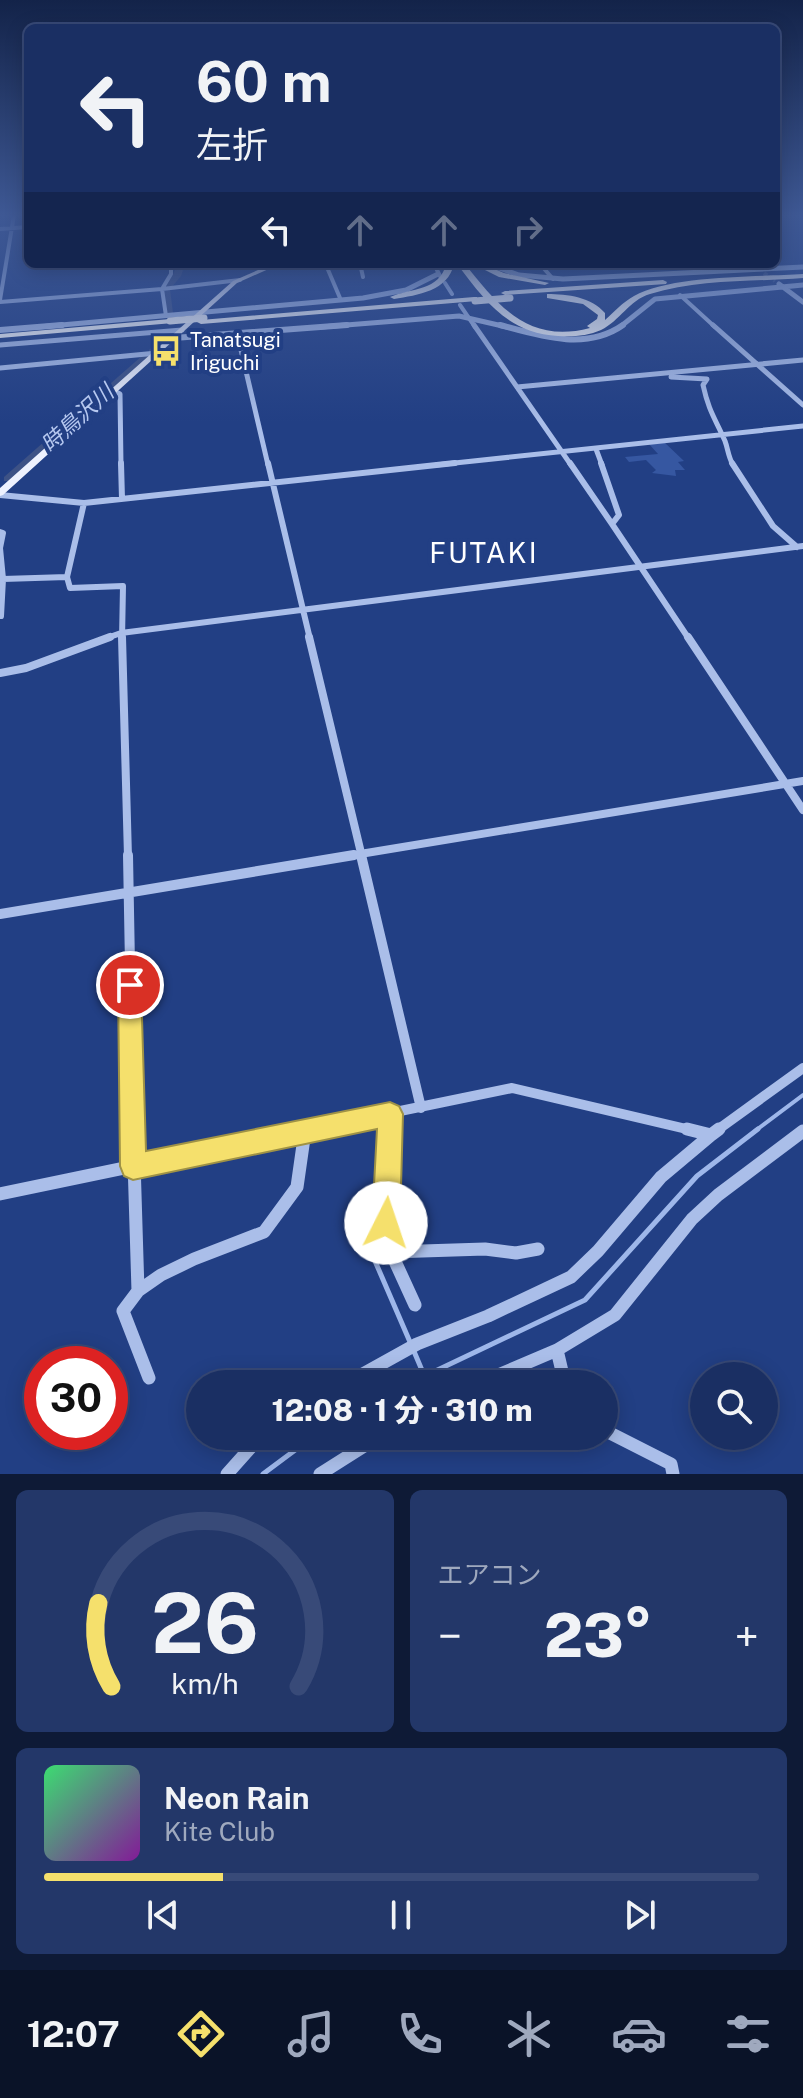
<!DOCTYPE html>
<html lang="ja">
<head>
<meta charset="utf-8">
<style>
  body { margin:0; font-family:"Public Sans","Noto Sans JP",sans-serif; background:#233769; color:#f1f3f6; height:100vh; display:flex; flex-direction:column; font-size:30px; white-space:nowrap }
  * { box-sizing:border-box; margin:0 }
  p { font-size:26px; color:#9fa9be }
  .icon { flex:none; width:44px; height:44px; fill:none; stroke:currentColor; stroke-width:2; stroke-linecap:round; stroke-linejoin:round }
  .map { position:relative; height:1474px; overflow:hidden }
  .drawer { display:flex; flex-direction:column; gap:16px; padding:16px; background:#0e1a36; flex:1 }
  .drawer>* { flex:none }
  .hud { position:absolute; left:24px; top:24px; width:756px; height:244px; border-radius:12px; box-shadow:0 4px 20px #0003,0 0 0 2px #384a78; background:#1a2f63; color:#f1f3f6; overflow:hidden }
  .buttons { position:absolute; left:690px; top:1362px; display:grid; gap:16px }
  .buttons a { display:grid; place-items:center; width:88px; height:88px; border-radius:50%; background:#1a2f63; box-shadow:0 4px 20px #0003,0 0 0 2px #384a78; font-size:40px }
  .speed { position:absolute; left:24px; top:1346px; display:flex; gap:16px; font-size:40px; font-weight:700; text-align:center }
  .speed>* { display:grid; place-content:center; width:104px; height:104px; border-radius:50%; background:#1a2f63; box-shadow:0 4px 20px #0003,0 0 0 2px #384a78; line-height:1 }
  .speed .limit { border:12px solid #d22; background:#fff; color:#111 }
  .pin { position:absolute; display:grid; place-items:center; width:68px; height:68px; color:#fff; margin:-34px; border:4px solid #fff; border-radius:50%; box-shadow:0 2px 8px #0007 }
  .me { position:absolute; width:88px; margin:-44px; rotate:4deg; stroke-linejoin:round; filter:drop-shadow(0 0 6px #0008) }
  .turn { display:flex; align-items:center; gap:28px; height:168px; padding:0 40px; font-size:36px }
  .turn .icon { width:104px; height:104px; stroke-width:2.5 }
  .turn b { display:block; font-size:56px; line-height:68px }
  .lanes { display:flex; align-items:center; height:76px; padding:0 40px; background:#0003; justify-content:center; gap:40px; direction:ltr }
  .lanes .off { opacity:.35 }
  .big { font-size:60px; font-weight:800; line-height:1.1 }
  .drawer .card { flex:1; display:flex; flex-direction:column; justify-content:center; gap:12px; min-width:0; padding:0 28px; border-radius:12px; background:#233769 }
  .drawer .dial { align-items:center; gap:0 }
  .dial svg { height:208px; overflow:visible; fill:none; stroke:#384a78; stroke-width:7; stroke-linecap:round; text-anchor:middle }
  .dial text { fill:#f1f3f6; stroke:none }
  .song { display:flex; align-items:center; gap:24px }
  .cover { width:96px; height:96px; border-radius:12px; background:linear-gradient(135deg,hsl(140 70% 55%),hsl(290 70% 35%)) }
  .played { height:8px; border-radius:4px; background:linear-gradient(90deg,#f5e06c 25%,#384a78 25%) }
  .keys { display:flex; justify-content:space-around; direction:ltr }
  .heat { display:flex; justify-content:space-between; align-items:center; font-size:44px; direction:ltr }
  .drawer .tiles { flex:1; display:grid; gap:16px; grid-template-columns:1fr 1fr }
  .card:last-child { grid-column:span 2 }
  .trip { position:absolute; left:186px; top:1370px; width:432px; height:80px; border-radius:40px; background:#1a2f63; box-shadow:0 4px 20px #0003,0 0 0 2px #384a78; font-weight:800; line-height:80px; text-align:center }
  .menu { display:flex; height:128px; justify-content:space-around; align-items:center; background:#0a1328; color:#9fa9be }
  .menu .icon { width:56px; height:56px }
  .menu .on { color:#f5e06c }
  .menu b { font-size:36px; color:#f1f3f6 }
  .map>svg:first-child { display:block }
</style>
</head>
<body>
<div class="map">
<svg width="803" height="1474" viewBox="0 0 803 1474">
  <rect width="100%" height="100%" fill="#223f84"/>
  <!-- green -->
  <path fill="#3657a1" d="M 664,442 L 684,461 L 678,462 L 685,470 L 675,470 L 676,476 L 652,473 L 656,470 L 646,460 L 629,462 L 625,457 L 658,454 L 649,444 Z"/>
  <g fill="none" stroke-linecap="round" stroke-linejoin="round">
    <!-- stream-far1 -->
    <path stroke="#9eb7ea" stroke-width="4" d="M 755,1131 L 803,1095"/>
    <!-- stream -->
    <path stroke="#9eb7ea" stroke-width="5" d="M 383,1146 L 373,1215 L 375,1261 L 410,1342
      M 413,1349 L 424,1375
      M 408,1384 L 585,1300 L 697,1176 L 758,1129
      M 263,1474 L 314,1436"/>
    <!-- river -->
    <path fill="#3d5286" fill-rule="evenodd" d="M 177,264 L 189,264 L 184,267 L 181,276 L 170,289 L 173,313 L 169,316 L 165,313 L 162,288 L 173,275 Z
      M 168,332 L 176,334 L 155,354 L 149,354 L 149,350 Z
      M 143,355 L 151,357 L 12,481 L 4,481 L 4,477 Z"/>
    <!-- minor-tunnel -->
    <path stroke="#435c96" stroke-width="4" stroke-dasharray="4 2" stroke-linecap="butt" d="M 764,273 L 775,281"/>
    <!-- minor-far5 -->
    <path stroke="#aabee9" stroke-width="4" d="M 0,229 L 28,227
      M 302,264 L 361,268 L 363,277
      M 434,264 L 440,276
      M 540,264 L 553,279
      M 326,265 L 340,298
      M 445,283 L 452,294
      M 162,289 L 240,280
      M 162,289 L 171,274 L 171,264
      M 680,295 L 715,327
      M 0,300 L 14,215
      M 0,302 L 162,289 L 166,316
      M 460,305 L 475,327"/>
    <!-- minor-far4 -->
    <path stroke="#aabee9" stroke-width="5" d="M 474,325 L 571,465
      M 713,325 L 803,405
      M 237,333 L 268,465
      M 0,345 L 182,330
      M 0,368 L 157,353
      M 671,377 L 707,379 L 703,385 C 709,412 715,418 725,441 C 728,449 728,456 733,465
      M 517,387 L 803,360
      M 114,391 L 120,394 L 121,465
      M 596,449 L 602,465
      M 436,465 L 803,426"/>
    <!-- minor-far3 -->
    <path stroke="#aabee9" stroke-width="6" d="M 121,463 L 122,499
      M 268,463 L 310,639
      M 570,463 L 612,524
      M 601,463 L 619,515 L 612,524 L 689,639
      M 732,463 L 773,526 L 797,547
      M 0,495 L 84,503 L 455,463
      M 84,503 L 67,577 L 70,588 L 123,586 L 122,639
      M 0,532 L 3,533 L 0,548 L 3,579 L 67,577
      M 1,616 L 3,579
      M 104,639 L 121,633 L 803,546"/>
    <!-- minor-far2 -->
    <path stroke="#aabee9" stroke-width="8" d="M 122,637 L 128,857
      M 309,637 L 362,857
      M 688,637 L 803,810
      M 0,673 L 26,668 L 110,637
      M 342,857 L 803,781"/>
    <!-- minor-far1 -->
    <path stroke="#aabee9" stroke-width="10" d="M 128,855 L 133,1131
      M 361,855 L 421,1108
      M 0,914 L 354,855
      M 303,1131 L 512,1088 L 695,1131
      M 390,1131 L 390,1114
      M 716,1131 L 803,1068"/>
    <!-- minor -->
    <path stroke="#aabee9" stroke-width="13" d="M 133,1129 L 138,1291 L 161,1275 L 194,1259 L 264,1232 L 297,1187 L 305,1131
      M 390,1129 L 388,1246 L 415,1305
      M 687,1129 L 711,1135 L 719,1129
      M 0,1194 L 312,1129
      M 391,1252 L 485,1249 L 516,1253 L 538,1249
      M 138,1291 L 123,1311 L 149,1378
      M 557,1350 L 615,1315 L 692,1219 L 718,1195 L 803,1131
      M 345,1384 L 417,1344 L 488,1316 L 571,1277 L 598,1251 L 661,1177 L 711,1135
      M 477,1384 L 557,1350 L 565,1384
      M 604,1430 L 671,1464 L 673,1474
      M 227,1474 L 261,1436
      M 320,1474 L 380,1436"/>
    <!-- tertiary-far1 -->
    <path stroke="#aabee9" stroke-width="5" d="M 488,264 L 519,275 L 563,279 L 803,267
      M 779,284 L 803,302
      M 39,327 L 363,298 L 406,290 L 438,274
      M 321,327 L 459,316 L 507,327
      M 620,327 L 655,299 L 803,285"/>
    <!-- tertiary -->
    <path stroke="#aabee9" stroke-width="6" d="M 500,325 C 540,336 586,351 623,325
      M 0,330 L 62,325
      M 174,338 L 347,325"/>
    <!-- primary -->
    <path fill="#edf1fe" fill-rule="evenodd" d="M 272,264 L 280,264 L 237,283 L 3,495 L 0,496 L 0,488 L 233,281 Z"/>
    <!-- motorway -->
    <path fill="#fff" fill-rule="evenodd" d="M 446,264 L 454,264 C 448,291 418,295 394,299 L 390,297 C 411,288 440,291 446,264 Z
      M 457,264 L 465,264 C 499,307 529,344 590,328 L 587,326 L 597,319 L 598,315 L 583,304 L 547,298 L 547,294 C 568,294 591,297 605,313 L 605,320 C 614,312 623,302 634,296 C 670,275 759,277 803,274 L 803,278 C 753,282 699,279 650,294 C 629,300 620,321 601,330 C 588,336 572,337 558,336 C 508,333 486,302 457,264 Z
      M 473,264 L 483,264 L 504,273 L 549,283 L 545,285 L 499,277 Z
      M 663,280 L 667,282 L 666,284 L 505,295 L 501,293 L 505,291 Z
      M 474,297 L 477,297 L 477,301 L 201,324 L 197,322 L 201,320 Z
      M 170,319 L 173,319 L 173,323 L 0,338 L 0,334 Z"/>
    <!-- motorway-bridge -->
    <path stroke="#fff" stroke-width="7" d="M 475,301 L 510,298
      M 170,321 L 204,318"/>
  </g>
  <!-- sky -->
  <linearGradient id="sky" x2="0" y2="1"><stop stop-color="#132349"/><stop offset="0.51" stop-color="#3e5894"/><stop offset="1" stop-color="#3e5894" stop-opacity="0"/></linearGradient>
  <rect width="803" height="422" fill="url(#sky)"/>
  <!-- route -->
  <path fill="#f5e06c" stroke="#9f9246" stroke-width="2" d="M 130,975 L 138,978 L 141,985 L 146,1151 L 390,1102 L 399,1106 L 403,1114 L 400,1223 L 396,1233 L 386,1237 L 376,1233 L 372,1223 L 377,1129 L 133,1180 L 124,1176 L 120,1166 L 118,985 L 122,978 Z"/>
  <!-- icons -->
  <defs>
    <symbol id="bus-bare" viewBox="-9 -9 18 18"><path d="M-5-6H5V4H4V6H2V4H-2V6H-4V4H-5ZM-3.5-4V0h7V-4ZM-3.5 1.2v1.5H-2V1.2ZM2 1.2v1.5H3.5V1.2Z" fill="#f5e06c" stroke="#223f84" stroke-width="2.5" paint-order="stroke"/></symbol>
  </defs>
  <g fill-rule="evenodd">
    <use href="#bus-bare" x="144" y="329" width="44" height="44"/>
  </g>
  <g text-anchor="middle" stroke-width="8" stroke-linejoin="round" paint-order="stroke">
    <!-- far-poi labels -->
    <g font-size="20" fill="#fff" stroke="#223f84" text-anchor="start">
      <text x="190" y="347">Tanatsugi<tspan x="190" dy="23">Iriguchi</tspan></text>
    </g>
    <!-- far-water labels -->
    <g font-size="22" font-style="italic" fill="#b6c8f0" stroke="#223f84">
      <text transform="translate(77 418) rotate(-42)" y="8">時鳥沢川</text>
    </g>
    <!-- quarter labels -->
    <g font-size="28" letter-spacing="2" fill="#fff" stroke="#223f84">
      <text x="484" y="563">FUTAKI</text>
    </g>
  </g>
</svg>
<div class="buttons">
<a><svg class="icon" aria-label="search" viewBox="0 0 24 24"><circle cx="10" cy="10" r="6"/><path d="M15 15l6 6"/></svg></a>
</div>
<div class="speed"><div class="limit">30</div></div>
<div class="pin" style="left:130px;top:985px;background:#d93025"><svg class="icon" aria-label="arrive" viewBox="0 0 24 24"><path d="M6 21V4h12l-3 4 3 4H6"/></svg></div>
<svg class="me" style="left:386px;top:1223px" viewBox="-20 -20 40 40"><circle r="19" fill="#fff"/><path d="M0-13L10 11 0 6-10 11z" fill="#f5e06c"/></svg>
<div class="trip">12:08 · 1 分 · 310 m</div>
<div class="hud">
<div class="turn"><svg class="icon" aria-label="left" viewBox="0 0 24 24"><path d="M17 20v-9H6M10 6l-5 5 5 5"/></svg><div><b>60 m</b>左折</div></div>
<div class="lanes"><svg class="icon" aria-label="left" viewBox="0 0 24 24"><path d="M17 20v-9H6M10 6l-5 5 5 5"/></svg><svg class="icon off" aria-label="ahead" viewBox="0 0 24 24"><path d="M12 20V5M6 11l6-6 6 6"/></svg><svg class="icon off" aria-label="ahead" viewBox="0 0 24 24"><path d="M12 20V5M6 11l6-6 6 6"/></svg><svg class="icon off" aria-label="right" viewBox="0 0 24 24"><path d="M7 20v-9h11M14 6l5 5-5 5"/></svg></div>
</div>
</div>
<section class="drawer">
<div class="tiles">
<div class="card dial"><svg viewBox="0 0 100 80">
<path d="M14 69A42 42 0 1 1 86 69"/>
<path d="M14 69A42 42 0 0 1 9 37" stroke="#f5e06c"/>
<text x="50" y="56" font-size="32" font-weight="700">26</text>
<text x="50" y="72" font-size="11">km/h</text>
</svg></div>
<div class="card"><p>エアコン</p>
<div class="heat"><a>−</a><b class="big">23°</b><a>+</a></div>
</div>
<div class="card">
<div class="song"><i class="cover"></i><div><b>Neon Rain</b><p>Kite Club</p></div></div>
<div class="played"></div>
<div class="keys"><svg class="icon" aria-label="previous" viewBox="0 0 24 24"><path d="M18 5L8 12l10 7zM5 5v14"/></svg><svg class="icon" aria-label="pause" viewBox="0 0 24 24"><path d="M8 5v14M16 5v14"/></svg><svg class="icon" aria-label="next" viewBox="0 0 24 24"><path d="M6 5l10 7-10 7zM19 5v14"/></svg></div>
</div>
</div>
</section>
<nav class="menu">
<b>12:07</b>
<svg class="icon on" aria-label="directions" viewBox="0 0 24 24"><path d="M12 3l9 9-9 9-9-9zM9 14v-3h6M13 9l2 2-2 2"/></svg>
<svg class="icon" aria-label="music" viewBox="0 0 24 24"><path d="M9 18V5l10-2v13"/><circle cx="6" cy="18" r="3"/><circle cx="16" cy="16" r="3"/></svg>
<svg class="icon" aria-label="phone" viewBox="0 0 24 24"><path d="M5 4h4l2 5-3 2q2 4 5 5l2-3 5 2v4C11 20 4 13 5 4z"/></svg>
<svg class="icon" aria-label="climate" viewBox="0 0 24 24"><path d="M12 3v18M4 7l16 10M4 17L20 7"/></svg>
<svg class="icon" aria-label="car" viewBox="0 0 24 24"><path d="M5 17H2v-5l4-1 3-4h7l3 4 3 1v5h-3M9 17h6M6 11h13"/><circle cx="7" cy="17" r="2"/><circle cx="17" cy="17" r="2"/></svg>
<svg class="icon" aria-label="filters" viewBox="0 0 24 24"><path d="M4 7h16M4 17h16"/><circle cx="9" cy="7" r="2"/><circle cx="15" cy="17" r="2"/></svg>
</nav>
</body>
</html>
